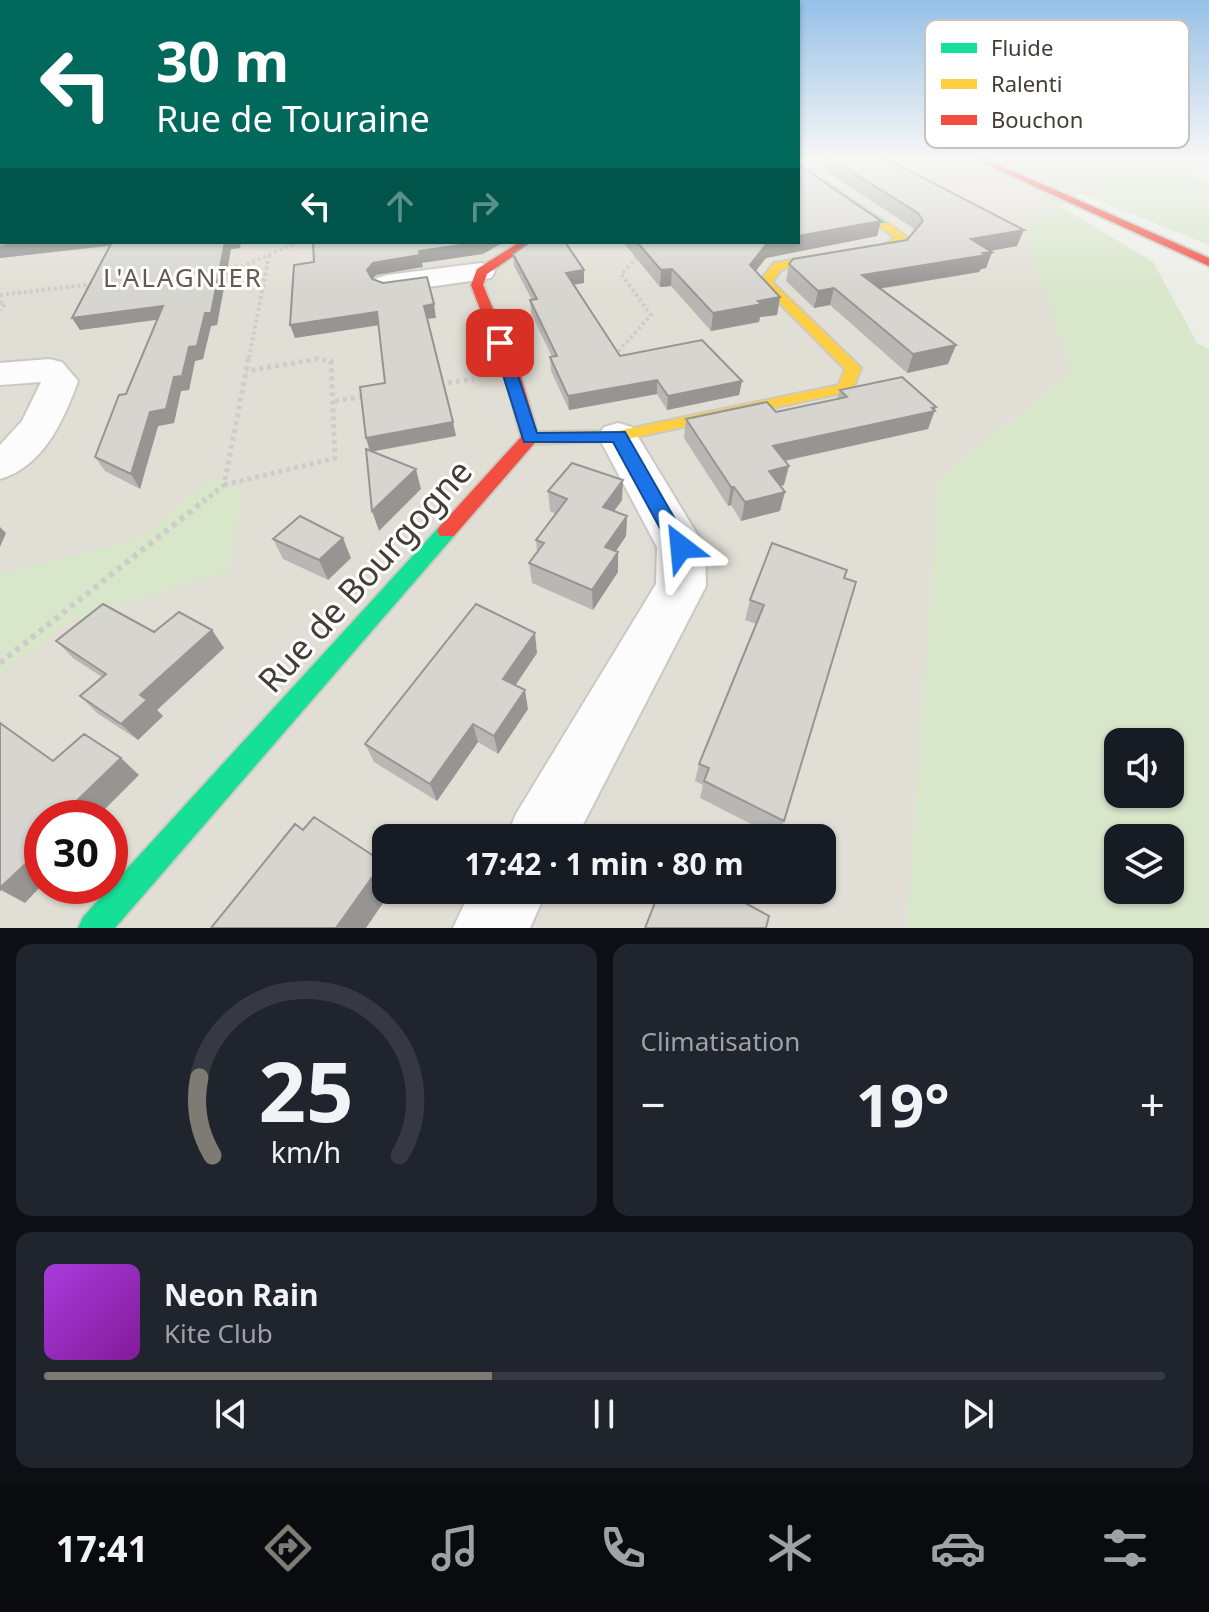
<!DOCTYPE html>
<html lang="fr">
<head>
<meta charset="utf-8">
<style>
  body { margin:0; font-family:"Noto Sans",sans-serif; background:#20242c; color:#f1f3f6; height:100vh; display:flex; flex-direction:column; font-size:30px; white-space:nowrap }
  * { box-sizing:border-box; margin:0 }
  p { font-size:26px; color:#9ea1a6 }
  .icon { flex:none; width:44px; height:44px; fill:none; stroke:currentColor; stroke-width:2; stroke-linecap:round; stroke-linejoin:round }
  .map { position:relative; height:928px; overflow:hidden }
  .drawer { display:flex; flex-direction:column; gap:16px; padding:16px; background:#0d0f14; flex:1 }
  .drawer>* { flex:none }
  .hud { position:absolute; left:0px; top:0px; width:800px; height:244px; box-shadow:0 2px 6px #0004; background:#00695c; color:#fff; overflow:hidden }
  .buttons { position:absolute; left:1104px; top:728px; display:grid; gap:16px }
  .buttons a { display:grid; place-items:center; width:80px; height:80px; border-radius:16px; background:#171b24; box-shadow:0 2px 6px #0004; font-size:40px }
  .speed { position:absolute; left:24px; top:800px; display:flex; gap:16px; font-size:40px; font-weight:700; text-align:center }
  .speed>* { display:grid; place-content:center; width:104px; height:104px; border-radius:50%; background:#171b24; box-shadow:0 2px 6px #0004; line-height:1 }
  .speed .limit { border:12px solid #d22; background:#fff; color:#111 }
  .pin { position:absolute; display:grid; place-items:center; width:68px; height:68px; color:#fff; margin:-34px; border-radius:16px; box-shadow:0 4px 12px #0006 }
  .me { position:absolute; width:88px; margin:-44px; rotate:331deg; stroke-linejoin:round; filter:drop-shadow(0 0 6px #0008) }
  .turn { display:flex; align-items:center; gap:28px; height:168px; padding:0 24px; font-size:36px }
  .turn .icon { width:104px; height:104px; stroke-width:2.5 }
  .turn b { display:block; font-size:56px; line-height:68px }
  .lanes { display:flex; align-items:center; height:76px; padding:0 24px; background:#0003; justify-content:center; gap:40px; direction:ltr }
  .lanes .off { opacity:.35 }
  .big { font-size:60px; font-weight:700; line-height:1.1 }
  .drawer .widget { flex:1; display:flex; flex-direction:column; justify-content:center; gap:12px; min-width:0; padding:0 28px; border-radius:16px; background:#20242c }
  .drawer .dial { align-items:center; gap:0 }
  .dial svg { height:208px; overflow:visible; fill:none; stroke:#363941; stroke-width:7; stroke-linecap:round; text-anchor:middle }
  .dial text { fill:#f1f3f6; stroke:none }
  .song { display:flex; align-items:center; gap:24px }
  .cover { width:96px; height:96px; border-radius:12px; background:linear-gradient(135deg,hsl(280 70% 55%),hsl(290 70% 35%)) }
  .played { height:8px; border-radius:4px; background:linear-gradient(90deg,#7e7b74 40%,#363941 40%) }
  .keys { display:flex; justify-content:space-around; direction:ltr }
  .heat { display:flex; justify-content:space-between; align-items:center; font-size:44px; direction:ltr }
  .drawer .tiles { flex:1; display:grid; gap:16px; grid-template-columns:1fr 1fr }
  .widget:last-child { grid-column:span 2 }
  .trip { position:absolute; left:372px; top:824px; width:464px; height:80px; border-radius:16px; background:#171b24; box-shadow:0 2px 6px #0004; font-weight:700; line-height:80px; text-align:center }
  .tab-bar { display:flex; height:128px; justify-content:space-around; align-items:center; background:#090b0e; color:#9ea1a6 }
  .tab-bar .icon { width:56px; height:56px }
  .tab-bar .selected { color:#7e7b74 }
  .tab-bar b { font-size:36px; color:#f1f3f6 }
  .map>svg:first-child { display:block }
</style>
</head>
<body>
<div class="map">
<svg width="1209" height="928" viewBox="0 0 1209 928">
  <rect width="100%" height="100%" fill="#edede8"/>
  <!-- residential -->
  <path fill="#e1dfd5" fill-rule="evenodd" d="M 0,158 L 2,242 L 798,242 L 798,158 L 1136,158 L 1026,228 L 1072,373 L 939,478 L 907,928 L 0,928 ZM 42,818 L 110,818 L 110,886 L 42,886 ZM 386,838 L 822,838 L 822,890 L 386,890 Z"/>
  <!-- green -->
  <path fill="#d8e6ca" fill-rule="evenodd" d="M 1136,158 L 1197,158 L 1185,174 L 1209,182 L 1209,245 L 1080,193 Z
    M 1060,206 L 1153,262 L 1197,343 L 1209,349 L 1209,928 L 907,928 L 939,478 L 1072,373 L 1025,228 ZM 1118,742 L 1170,742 L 1170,794 L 1118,794 ZM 1118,838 L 1170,838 L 1170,890 L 1118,890 Z
    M 212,477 L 243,490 L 230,570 L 69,622 L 0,675 L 0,575 L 140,538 Z"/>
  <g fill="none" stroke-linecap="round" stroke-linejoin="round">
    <defs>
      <path id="street" d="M 798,158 L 863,158 L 853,164 L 798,170 Z
        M 481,263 L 491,266 L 495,272 L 491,278 L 387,293 L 377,290 L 372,284 L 377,278 L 387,275 Z
        M 49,359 L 62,362 L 78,381 C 64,420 43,467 0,479 L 0,445 L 22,421 L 41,382 L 0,385 L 0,363 Z
        M 618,423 L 632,427 L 705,547 L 706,586 L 576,838 L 506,838 L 516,814 L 656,584 L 657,547 L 598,436 L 604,427 Z
        M 471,890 L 547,890 L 530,928 L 453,928 Z"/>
      <path id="fast" d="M 798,164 L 801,165 L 889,225 L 880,227 L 798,171 Z
        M 447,524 L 454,526 L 457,531 L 454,536 L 115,928 L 78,928 L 83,917 L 440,526 Z"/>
      <path id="slow" d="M 880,223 L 888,223 L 907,237 L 895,249 L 782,269 L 772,282 L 858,365 L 861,368 L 852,391 L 618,441 L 530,444 L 521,438 L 530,432 L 618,431 L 839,385 L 845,369 L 759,282 L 774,263 L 887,244 L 894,237 L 880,227 Z"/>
      <path id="jam" d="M 972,158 L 983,158 L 1209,258 L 1209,266 Z
        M 520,242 L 534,242 L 487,274 L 483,285 L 520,373 L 539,438 L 454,536 L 440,536 L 437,531 L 440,526 L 521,437 L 504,373 L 471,285 L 477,269 Z"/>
    </defs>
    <!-- street casing -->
    <use href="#street" stroke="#c9c9c4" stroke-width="4"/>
    <!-- fast casing -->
    <use href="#fast" stroke="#cccabf" stroke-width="4"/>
    <!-- slow casing -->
    <use href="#slow" stroke="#cccabf" stroke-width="4"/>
    <!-- jam casing -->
    <use href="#jam" stroke="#cccabf" stroke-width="4"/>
    <!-- path-far3 -->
    <path stroke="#cecdca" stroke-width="3" stroke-dasharray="2 2" stroke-linecap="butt" d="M 290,246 L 298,242"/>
    <!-- path-far2 -->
    <path stroke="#cecdca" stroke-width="4" stroke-dasharray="3 3" stroke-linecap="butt" d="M 223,268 L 243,266 L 294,244
      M 0,295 L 94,284
      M 0,302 L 5,304 L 0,310
      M 613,353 L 617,353 L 651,315 L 621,274 L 641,254
      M 249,358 L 269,256"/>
    <!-- path-far1 -->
    <path stroke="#cecdca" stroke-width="5" stroke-dasharray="4 4" stroke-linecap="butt" d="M 440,384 L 473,379
      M 335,401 L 367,396
      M 224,485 L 335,458 L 331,361 L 318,359 L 246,371
      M 203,502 L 224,485 L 249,356"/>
    <!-- path -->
    <path stroke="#cecdca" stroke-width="6" stroke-dasharray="5 5" stroke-linecap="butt" d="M 0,663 L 205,500"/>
    <!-- street -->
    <use href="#street" fill="#fcfcfc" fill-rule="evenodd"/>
    <!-- fast -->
    <use href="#fast" fill="#16e098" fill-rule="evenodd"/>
    <!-- slow -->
    <use href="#slow" fill="#ffcf43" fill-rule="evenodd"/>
    <!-- jam -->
    <use href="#jam" fill="#f24e42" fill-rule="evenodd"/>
  </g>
  <!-- wall -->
  <path fill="#b8b7b3" d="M 0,158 L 240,248 L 231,249 L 217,325 L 211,326 L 203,359 L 195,361 L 189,390 L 181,391 L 174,423 L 158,426 L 140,489 L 105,471 L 95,457 L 126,394 L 157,320 L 80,330 L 72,318 L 110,246 L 0,258 Z
    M 827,158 L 885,158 L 1017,246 L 991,251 L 992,252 L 986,268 L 981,269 L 979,272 L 880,289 L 956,345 L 948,364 L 907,373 L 830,305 L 814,308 L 786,281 L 789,264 L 907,240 L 914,231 L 913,228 L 824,170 Z
    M 799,165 L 881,221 L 877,236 L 766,258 L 755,271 L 780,297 L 777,315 L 760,317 L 759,322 L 711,331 L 671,286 L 660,287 L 623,242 L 798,242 Z
    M 513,254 L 584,270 L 584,283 L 574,284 L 620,356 L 742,381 L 739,395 L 667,410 L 657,394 L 569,410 L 551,371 L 550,357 L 552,357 L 531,313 L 530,300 L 532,300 L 514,266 Z
    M 840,390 L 935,410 L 928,429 L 785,461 L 784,485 L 780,486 L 780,511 L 741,521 L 731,505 L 728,506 L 684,438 L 686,419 L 776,412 L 837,399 Z
    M 548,491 L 622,500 L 614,511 L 627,516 L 626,536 L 616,551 L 618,552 L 618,572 L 593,610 L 532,583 L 529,563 L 537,553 L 536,540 L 556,514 L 550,511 Z
    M 273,539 L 351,558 L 328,580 L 283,559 Z
    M 772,543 L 784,821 L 777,837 L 700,798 L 703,785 L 695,781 L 699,764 L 756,624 L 745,620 L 750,600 Z
    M 212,630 L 224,648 L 157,710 L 163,716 L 138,740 L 97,713 L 80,696 L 102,677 L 73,658 L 56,641 L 154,632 Z
    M 537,653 L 515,685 L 528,709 L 498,754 L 478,742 L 437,801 L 374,762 L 365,744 Z"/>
  <!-- shaded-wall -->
  <path fill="#969592" d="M 881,221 L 877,236 L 766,258 L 747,282 L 750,265 L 768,242 L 798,242 L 798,236 Z
    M 1024,230 L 1017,246 L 965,255 L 971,239 Z
    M 34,242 L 122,242 L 123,244 L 0,258 L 0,246 Z
    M 225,242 L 241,242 L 240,248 L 231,249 L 217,325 L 211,326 L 203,359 L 195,361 L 189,390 L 181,391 L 174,423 L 158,426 L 140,489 L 131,474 L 150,412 L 174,377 L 189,347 Z
    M 482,242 L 504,242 L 483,254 L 422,263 L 423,267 L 376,275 L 370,282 L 367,270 L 373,263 L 419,251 Z
    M 992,252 L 986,268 L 981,269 L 979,272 L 857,292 L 862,275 Z
    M 672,269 L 671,286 L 660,287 L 661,270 Z
    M 584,270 L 584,283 L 566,286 L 566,273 Z
    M 834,288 L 830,305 L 814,308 L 818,291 Z
    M 780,297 L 777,315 L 760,317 L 759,322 L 711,331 L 713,313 L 758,301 Z
    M 434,304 L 436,318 L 426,319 L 424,306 Z
    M 163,306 L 169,318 L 80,330 L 72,318 Z
    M 377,312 L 380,325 L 295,338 L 290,325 Z
    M 956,345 L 948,364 L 907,373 L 913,354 Z
    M 657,380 L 657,394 L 569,410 L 568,396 Z
    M 742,381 L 739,395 L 667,410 L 668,396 Z
    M 936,407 L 928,429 L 769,464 L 773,446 Z
    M 453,422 L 456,436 L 370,452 L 366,438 Z
    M 789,466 L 784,485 L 765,489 L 769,471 Z
    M 416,469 L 421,489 L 379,531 L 372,511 Z
    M 623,480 L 622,500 L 603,527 L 603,507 Z
    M 731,487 L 734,487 L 731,505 L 728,506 Z
    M 785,492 L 780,511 L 741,521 L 745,502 Z
    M 627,516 L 626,536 L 605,567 L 605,547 Z
    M 0,527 L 6,533 L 0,547 Z
    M 343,538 L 351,558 L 328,580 L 319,560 Z
    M 618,552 L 618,572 L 593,610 L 592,590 Z
    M 212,630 L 224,648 L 157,710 L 163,716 L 138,740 L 121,724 L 140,695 Z
    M 535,633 L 537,653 L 507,698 L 503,679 Z
    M 525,690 L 528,709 L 498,754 L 494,736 Z
    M 473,724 L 478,742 L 437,801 L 430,784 Z
    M 121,758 L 139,775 L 96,818 L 59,818 Z
    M 42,834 L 42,885 L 25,903 L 1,890 L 0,892 L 0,883 L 28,847 Z
    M 383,862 L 386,867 L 386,890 L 392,890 L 366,928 L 336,928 Z"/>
  <!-- building -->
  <path fill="#d6d5d0" stroke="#969592" stroke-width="2" d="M 0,158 L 2,158 L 2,242 L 34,242 L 0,246 Z
    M 798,158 L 799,165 L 881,221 L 798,236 Z
    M 829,158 L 885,158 L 1024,230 L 971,239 L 992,252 L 983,253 L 986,255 L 862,275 L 956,345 L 913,354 L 834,288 L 818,291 L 789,264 L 793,259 L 907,240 L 923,221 L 918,213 Z
    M 112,242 L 225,242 L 211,313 L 205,313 L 197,346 L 189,347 L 182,376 L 174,377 L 166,409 L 150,412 L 131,474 L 95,457 L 119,395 L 126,394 L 163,306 L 72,318 Z
    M 313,242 L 482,242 L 419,251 L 420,255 L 373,263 L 367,270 L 372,279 L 383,283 L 427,277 L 434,304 L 424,306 L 453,422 L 366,438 L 360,387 L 385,383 L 377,312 L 290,325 L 294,265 L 314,262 Z
    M 530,242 L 565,242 L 584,270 L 566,273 L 620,356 L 702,340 L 742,381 L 668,396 L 657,380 L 568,396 L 550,357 L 557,356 L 530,300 L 537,299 L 513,254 Z
    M 637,242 L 768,242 L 750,265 L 780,297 L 758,301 L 762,304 L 713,313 L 672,269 L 661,270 Z
    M 902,377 L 936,407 L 932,408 L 935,411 L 773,446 L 789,466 L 769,471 L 785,492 L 745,502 L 734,487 L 731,487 L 686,419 L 767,402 L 776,412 L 847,397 L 840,390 Z
    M 366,449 L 416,469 L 372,511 Z
    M 572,463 L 623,480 L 603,507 L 627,516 L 605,547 L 618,552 L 592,590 L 529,563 L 544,543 L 536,540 L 567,499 L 548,491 Z
    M 300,516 L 343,538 L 319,560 L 273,539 Z
    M 772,543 L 847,570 L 844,578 L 856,582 L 784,821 L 704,781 L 709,768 L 699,764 L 764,605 L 750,600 Z
    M 103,604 L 154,632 L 179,612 L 212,630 L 140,695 L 147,700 L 121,724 L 80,696 L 106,674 L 56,641 Z
    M 476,604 L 535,633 L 503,679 L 525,690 L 494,736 L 473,724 L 430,784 L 365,744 Z
    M 0,723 L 53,761 L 84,734 L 121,758 L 59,818 L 42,818 L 42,834 L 28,847 L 36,854 L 0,888 Z
    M 314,817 L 383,862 L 336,928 L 211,928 L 295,824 L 303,830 Z
    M 660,890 L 722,890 L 769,916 L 766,928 L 645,928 Z"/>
  <!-- sky -->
  <linearGradient id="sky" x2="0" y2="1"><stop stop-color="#96c0e8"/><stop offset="0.55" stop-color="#f7f7f5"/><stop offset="1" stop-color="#f7f7f5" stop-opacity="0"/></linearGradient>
  <rect width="1209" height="288" fill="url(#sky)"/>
  <!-- route -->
  <path fill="#1a73e8" stroke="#114b97" stroke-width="2" d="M 500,339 L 507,343 L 537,433 L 625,432 L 691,547 L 688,552 L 673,552 L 613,442 L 524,442 L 493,343 Z"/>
  <g text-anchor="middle" stroke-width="6" stroke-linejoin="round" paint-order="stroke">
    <!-- far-neighbourhood labels -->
    <g font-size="26" letter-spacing="2" fill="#635c4e" stroke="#fff">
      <text x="183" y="287">L'ALAGNIER</text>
    </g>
    <!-- near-street labels -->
    <g font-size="34" fill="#423e35" stroke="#fff">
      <text transform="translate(365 576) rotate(-48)" y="12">Rue de Bourgogne</text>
    </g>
  </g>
  <!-- legend -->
  <rect x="925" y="20" width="264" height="128" rx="12" fill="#fff" stroke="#c6c5c2" stroke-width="2"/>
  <rect x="941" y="43" width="36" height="10" fill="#16e098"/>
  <rect x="941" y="79" width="36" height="10" fill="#ffcf43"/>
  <rect x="941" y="115" width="36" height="10" fill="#f24e42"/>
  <g font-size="22" fill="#423e35">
    <text x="991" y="56">Fluide</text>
    <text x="991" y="92">Ralenti</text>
    <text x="991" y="128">Bouchon</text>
  </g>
</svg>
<div class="buttons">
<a><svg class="icon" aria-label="sound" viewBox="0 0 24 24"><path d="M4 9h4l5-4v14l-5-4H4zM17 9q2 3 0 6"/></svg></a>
<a><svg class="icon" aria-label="layers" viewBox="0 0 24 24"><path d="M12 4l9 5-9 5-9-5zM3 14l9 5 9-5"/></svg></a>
</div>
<div class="speed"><div class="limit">30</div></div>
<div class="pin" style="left:500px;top:343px;background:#d93025"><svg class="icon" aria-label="arrive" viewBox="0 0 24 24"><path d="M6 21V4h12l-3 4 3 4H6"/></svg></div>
<svg class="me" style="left:681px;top:547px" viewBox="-20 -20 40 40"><path d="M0-17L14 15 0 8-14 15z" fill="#1a73e8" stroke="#fff" stroke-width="4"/></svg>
<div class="trip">17:42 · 1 min · 80 m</div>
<div class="hud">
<div class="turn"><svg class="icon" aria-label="left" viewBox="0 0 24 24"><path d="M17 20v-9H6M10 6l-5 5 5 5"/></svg><div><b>30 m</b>Rue de Touraine</div></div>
<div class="lanes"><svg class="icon" aria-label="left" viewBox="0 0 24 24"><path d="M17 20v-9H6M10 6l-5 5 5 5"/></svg><svg class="icon off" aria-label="ahead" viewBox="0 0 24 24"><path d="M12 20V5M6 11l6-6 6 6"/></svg><svg class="icon off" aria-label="right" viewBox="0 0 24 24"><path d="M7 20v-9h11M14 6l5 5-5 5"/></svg></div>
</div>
</div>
<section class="drawer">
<div class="tiles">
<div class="widget dial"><svg viewBox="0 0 100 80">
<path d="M14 69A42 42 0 1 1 86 69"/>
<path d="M14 69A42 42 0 0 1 9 39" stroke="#7e7b74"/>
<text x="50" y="56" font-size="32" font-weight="700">25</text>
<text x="50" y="72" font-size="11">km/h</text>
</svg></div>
<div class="widget"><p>Climatisation</p>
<div class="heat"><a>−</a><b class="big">19°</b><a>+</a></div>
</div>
<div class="widget">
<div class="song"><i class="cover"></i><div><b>Neon Rain</b><p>Kite Club</p></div></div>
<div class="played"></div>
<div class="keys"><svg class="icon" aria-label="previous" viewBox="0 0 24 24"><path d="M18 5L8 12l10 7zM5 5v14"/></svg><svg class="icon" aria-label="pause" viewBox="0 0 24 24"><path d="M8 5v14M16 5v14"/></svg><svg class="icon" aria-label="next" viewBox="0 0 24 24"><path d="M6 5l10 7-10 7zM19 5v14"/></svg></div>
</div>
</div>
</section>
<nav class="tab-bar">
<b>17:41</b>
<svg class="icon selected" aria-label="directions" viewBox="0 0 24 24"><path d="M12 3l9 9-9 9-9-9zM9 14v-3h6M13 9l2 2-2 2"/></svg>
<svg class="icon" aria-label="music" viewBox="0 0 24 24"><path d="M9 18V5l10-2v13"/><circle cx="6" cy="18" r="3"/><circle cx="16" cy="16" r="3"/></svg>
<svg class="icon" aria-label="phone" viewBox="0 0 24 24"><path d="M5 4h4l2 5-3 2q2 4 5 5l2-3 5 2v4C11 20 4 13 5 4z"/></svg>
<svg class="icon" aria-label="climate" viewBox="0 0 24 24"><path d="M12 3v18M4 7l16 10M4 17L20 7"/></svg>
<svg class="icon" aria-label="car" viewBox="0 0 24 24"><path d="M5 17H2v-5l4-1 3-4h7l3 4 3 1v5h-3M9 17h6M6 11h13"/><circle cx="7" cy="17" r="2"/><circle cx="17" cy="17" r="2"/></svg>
<svg class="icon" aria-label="filters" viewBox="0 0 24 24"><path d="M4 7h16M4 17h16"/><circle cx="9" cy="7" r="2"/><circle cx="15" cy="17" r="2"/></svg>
</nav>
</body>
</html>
